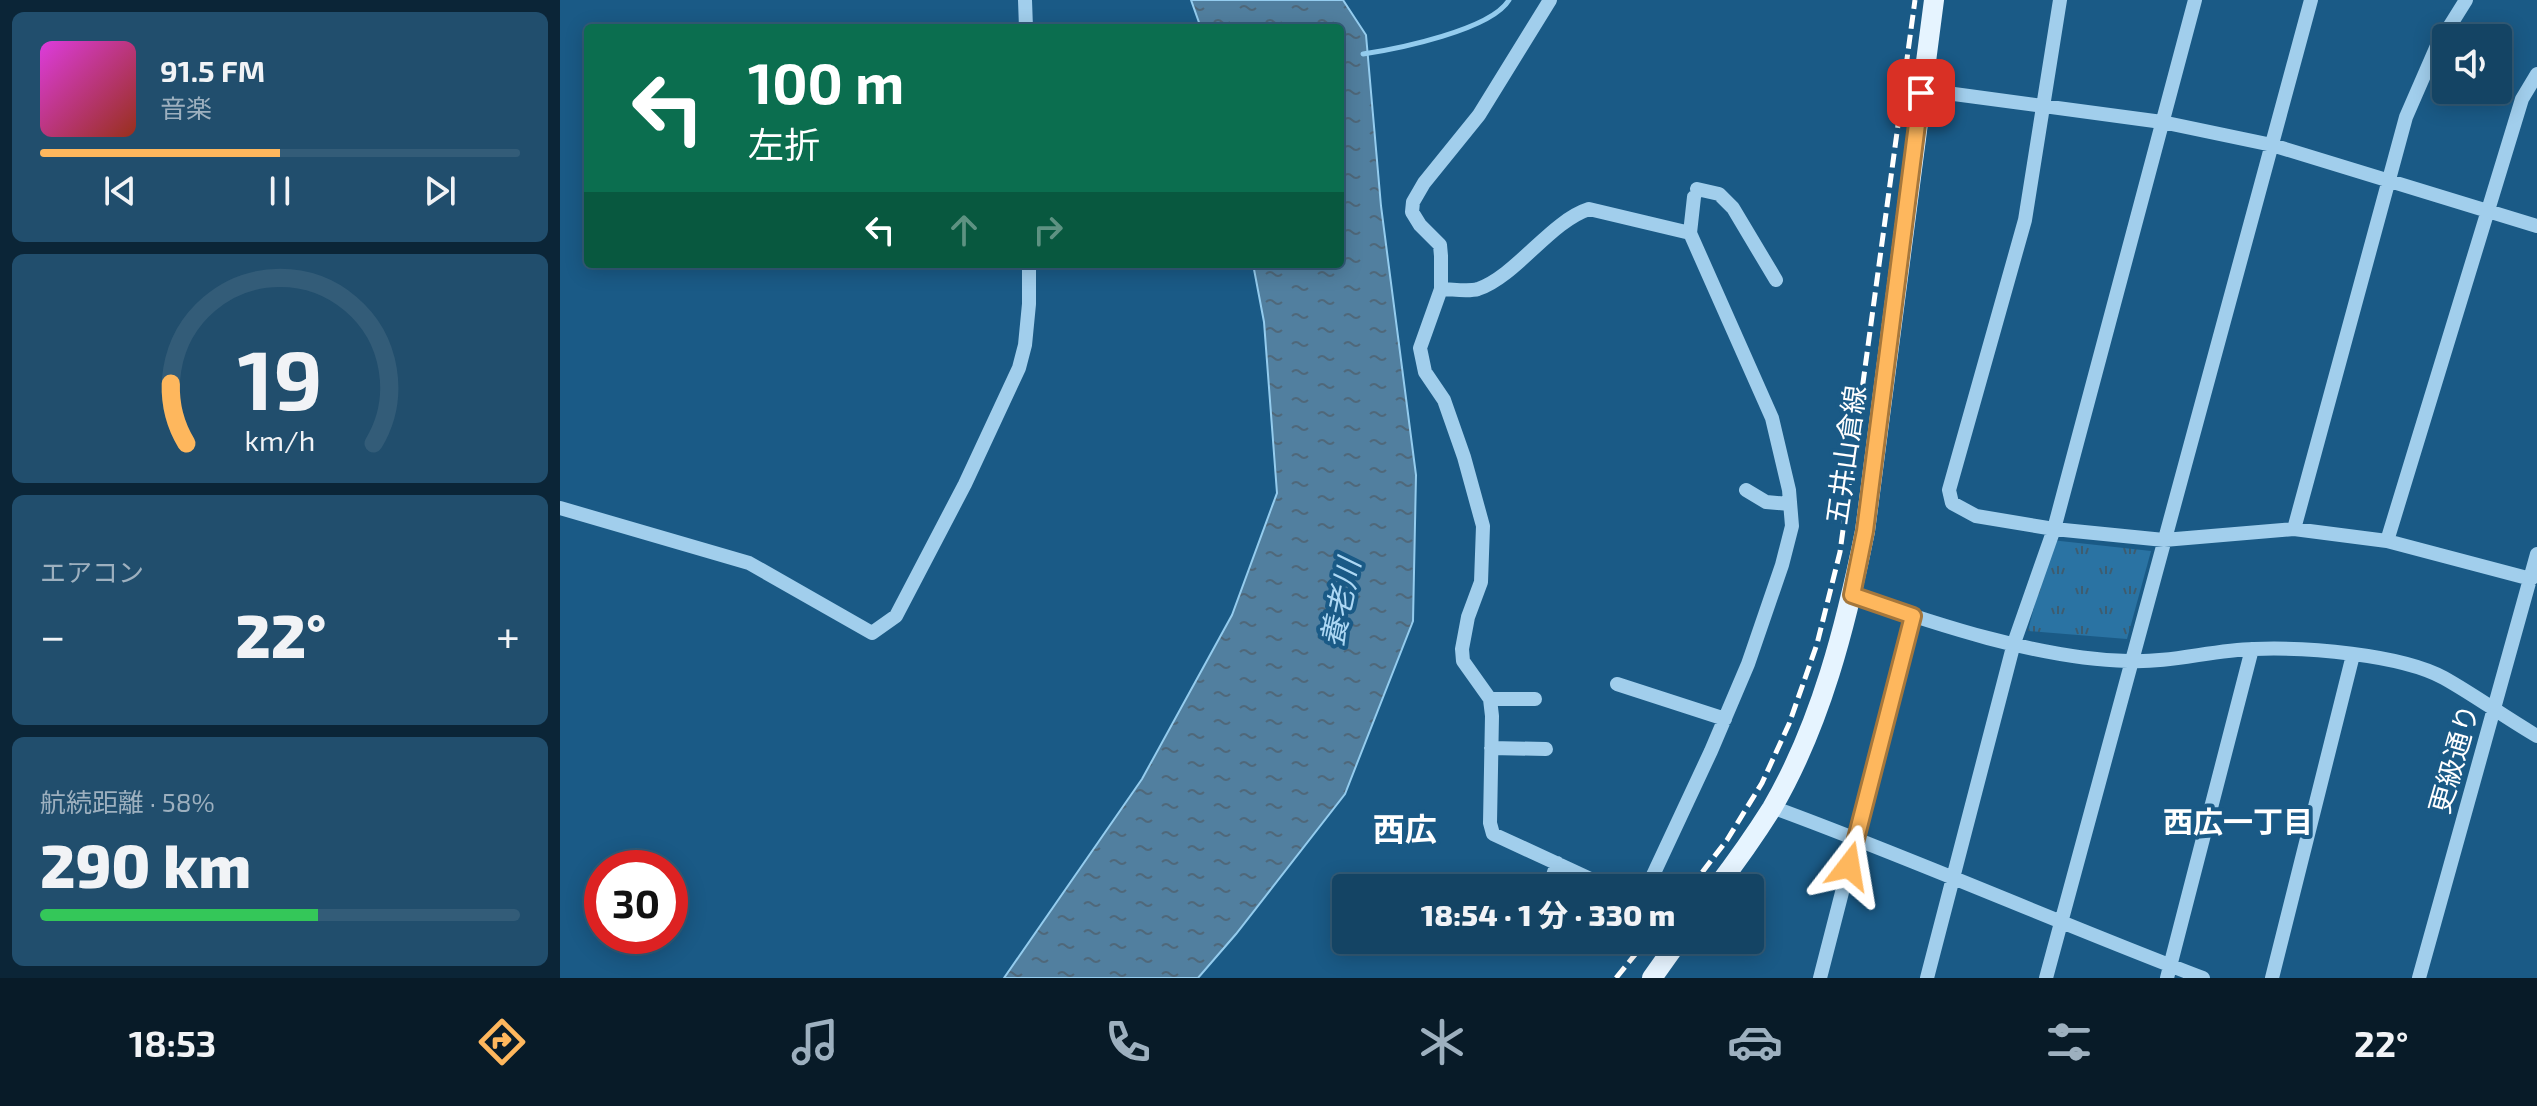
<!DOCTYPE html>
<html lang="ja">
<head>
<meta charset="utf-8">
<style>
  body { margin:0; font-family:"Exo 2","Noto Sans JP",sans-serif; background:#214e6d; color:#f1f3f6; height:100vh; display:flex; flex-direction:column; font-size:30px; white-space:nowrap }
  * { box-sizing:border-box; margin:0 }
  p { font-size:26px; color:#9db0bf }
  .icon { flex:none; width:44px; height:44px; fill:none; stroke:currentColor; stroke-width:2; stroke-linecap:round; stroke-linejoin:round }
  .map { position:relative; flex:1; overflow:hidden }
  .details { display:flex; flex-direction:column; gap:12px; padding:12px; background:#0b2537; width:560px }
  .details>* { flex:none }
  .banner { position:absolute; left:24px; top:24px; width:760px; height:244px; border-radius:8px; box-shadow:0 4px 20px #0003,0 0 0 2px #335c78; background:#0b6e4f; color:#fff; overflow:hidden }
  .buttons { position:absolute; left:1872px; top:24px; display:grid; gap:16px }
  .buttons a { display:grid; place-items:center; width:80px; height:80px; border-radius:8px; background:#144464; box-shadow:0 4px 20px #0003,0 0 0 2px #335c78; font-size:40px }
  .speed { position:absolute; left:24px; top:850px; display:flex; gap:16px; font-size:40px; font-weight:700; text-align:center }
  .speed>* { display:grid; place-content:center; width:104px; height:104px; border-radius:50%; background:#144464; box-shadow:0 4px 20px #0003,0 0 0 2px #335c78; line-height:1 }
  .speed .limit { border:12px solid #d22; background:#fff; color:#111 }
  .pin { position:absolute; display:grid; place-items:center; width:68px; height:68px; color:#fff; margin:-34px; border-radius:16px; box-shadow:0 4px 12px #0006 }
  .me { position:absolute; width:88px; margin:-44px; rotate:14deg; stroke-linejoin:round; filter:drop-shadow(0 0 6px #0008) }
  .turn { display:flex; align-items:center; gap:28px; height:168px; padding:0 32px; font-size:36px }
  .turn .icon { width:104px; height:104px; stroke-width:2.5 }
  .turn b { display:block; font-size:56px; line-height:68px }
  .lanes { display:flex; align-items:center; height:76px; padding:0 32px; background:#0003; justify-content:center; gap:40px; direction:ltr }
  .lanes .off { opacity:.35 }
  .big { font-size:60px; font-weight:800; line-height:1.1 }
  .details .card { flex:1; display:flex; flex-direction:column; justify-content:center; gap:12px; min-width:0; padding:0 28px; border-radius:12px; background:#214e6d }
  .details .dial { align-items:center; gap:0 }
  .dial svg { height:208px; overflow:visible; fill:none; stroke:#335c78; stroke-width:7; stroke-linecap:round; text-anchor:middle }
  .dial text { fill:#f1f3f6; stroke:none }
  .song { display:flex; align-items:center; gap:24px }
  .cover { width:96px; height:96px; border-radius:12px; background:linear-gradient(135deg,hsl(300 70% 55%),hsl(10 70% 35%)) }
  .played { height:8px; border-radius:4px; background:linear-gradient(90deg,#feb75d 50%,#335c78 50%) }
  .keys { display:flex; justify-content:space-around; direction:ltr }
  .heat { display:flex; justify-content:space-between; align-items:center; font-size:44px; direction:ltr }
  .charge { height:12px; border-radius:6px; background:linear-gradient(90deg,#34c759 58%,#335c78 0) }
  .trip { position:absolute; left:772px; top:874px; width:432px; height:80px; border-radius:8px; background:#144464; box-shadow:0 4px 20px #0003,0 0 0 2px #335c78; font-weight:800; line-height:80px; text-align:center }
  .tabs { display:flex; height:128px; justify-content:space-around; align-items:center; background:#081b28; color:#9db0bf }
  .tabs .icon { width:56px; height:56px }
  .tabs .selected { color:#feb75d }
  .tabs b { font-size:36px; color:#f1f3f6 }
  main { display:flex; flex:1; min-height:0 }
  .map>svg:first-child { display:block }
</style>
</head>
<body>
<main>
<section class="details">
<div class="card">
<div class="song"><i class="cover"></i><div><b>91.5 FM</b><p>音楽</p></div></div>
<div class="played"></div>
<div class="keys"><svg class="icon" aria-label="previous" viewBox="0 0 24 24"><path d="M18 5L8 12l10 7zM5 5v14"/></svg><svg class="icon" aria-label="pause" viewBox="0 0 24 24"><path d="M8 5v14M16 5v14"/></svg><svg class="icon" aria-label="next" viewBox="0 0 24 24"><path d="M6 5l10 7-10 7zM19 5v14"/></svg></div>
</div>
<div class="card dial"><svg viewBox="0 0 100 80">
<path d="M14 69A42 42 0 1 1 86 69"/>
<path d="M14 69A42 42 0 0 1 8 46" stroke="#feb75d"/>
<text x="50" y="56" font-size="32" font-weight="700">19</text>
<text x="50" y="72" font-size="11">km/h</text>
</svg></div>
<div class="card"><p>エアコン</p>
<div class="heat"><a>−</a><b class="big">22°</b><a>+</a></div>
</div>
<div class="card"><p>航続距離 · 58%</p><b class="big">290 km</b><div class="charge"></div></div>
</section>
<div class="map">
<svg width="1977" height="978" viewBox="0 0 1977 978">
  <defs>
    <pattern id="park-tufts" width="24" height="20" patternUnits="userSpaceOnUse" patternTransform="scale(2)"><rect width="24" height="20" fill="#2a73a3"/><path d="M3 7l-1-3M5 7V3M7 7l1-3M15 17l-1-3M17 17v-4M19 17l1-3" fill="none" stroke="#3e5c6f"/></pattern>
    <pattern id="water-ripples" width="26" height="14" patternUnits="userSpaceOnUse" patternTransform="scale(2)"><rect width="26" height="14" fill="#517f9f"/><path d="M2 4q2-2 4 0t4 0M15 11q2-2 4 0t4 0" fill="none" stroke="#4f687a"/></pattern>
  </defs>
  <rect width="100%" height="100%" fill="#1a5a86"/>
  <!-- park -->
  <path fill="url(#park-tufts)" d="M 1491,540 L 1591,551 L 1567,639 L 1468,631 Z"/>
  <!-- water -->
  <path fill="url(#water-ripples)" stroke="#94ccee" stroke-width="2" d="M 631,0 L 783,0 L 806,35 L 821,206 L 856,475 L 853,621 L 785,794 L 676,934 L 638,978 L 444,978 L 582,779 L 672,615 L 717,493 L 704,322 L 693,264 L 780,264 L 780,28 L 641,28 Z"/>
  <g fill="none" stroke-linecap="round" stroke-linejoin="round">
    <!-- stream -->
    <path stroke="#94ccee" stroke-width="5" d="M 803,54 C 837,49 931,30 949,0"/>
    <!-- minor -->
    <path stroke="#a1ceec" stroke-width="14" d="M 465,0 L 466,28
      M 990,0 L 919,115 L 864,183 L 853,202 L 852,212 L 860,225 L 880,245 L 881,256 L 881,289 L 860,348 L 865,372 L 884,400 L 904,457 L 923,526 L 921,582 L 908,617 L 902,649 L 903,661 L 930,699 L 932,716 L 930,823 L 933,834 L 1050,888
      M 1500,0 L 1465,220 L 1389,490 L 1392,503 L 1416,516 L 1494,529 L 1604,540 L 1734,529 L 1827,541 L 1971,579
      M 1361,93 L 1394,94 L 1602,122 L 1712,145 L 1977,226
      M 1137,189 L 1159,194 L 1173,208 L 1216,280
      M 881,289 C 892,289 908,292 918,289 C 956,276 991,221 1029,209 L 1130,233
      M 1186,490 L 1206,502 L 1230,504
      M 0,508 L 189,563 L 312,633 L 336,616 L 405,484 L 459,368 L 465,345 L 469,304 L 469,264
      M 1734,529 L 1846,117 L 1876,48 L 1906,0
      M 1827,541 L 1962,99 L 1977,74
      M 1292,595 C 1375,624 1480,659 1568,661 C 1610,663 1652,650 1694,649 C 1745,647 1840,654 1884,678 C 1916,696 1946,718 1977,736
      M 1057,684 L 1165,719
      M 930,699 L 975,699
      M 931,748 L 986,749
      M 1212,807 C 1357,860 1498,923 1643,978
      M 989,888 L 997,863
      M 1087,888 L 1151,751 L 1188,664 L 1222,565 L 1232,526 L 1229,490 L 1212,418 L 1130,233 L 1134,197
      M 1260,978 L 1353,616
      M 1367,978 L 1454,643 L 1494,529 L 1635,0
      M 1486,978 L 1751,0
      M 1607,978 L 1692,649
      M 1712,978 L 1793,655
      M 1859,978 L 1977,554"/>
    <!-- major -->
    <path stroke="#e6f4ff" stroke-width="20" d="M 1156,888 C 1176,862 1195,835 1212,808 C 1261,724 1286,625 1305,531 L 1374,0
      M 1092,978 L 1119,940"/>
    <!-- rail -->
    <path stroke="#fff" stroke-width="5" stroke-dasharray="14 6" stroke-linecap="butt" d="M 1130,888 L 1167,840 L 1202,783 L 1229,724 L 1257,644 L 1280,552 L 1355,0
      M 1056,978 L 1087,940"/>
  </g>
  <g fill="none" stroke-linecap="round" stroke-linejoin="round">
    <defs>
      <path id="route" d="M 1289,866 L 1353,616 L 1292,595 L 1305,531 L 1361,93"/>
    </defs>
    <!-- route casing -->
    <use href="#route" stroke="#a5773c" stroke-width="20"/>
    <!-- route -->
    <use href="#route" stroke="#feb75d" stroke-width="14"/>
  </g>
  <g text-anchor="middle" stroke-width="8" stroke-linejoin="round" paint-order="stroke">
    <!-- street labels -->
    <g font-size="28" fill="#fff" stroke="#1a5a86">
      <text transform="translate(1286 455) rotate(-82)" y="10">五井山倉線</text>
      <text transform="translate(1894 759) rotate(-74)" y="10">更級通り</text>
    </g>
    <!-- water labels -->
    <g font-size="30" font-style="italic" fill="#add8f4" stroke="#1a5a86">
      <text transform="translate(781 603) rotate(-78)" y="10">養老川</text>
    </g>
    <!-- neighbourhood labels -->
    <g font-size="30" font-weight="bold" fill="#fff" stroke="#1a5a86">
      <text x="1678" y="833">西広一丁目</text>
    </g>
    <!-- quarter labels -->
    <g font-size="32" font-weight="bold" fill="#fff" stroke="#1a5a86">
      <text x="845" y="841">西広</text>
    </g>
  </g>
</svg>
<div class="buttons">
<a><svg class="icon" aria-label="sound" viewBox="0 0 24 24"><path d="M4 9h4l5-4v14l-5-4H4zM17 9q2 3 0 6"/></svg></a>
</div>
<div class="speed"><div class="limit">30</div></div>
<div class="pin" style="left:1361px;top:93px;background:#d93025"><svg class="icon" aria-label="arrive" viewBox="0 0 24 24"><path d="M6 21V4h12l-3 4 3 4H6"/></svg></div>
<svg class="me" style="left:1289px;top:866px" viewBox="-20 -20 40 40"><path d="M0-17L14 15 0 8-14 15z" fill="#feb75d" stroke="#fff" stroke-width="4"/></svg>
<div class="trip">18:54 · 1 分 · 330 m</div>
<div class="banner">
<div class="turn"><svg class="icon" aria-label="left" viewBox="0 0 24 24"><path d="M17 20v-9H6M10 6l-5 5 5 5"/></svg><div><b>100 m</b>左折</div></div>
<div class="lanes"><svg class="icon" aria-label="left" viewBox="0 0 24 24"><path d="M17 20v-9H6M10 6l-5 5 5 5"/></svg><svg class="icon off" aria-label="ahead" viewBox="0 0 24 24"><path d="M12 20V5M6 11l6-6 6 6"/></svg><svg class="icon off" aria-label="right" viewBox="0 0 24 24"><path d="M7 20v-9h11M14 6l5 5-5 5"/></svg></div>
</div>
</div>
</main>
<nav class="tabs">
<b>18:53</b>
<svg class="icon selected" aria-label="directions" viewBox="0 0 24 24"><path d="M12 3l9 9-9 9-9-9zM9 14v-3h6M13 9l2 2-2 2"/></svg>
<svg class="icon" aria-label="music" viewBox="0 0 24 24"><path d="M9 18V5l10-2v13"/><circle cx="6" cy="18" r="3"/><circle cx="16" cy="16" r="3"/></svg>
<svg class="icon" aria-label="phone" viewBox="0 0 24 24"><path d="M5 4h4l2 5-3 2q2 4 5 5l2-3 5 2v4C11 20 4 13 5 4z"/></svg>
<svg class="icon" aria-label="climate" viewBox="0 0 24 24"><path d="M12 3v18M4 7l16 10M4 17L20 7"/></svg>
<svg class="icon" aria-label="car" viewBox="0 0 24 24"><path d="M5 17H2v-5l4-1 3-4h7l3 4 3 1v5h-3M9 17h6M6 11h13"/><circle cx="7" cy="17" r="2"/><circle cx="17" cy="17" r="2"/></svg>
<svg class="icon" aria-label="filters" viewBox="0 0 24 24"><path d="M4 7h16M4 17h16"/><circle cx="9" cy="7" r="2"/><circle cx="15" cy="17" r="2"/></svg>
<b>22°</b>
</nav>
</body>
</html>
